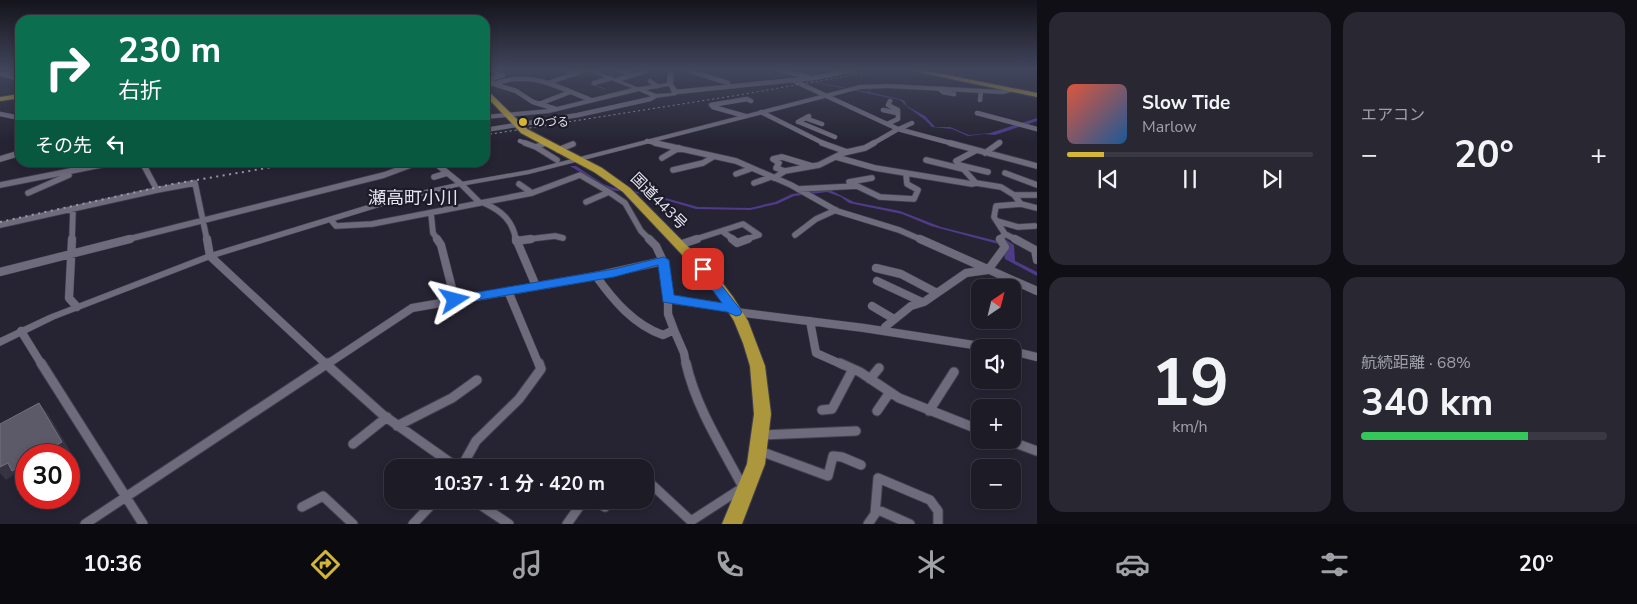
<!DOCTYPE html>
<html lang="ja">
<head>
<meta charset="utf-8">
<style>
  body { margin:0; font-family:"Nunito Sans","Noto Sans JP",sans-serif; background:#292832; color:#f1f3f6; height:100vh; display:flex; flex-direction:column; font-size:19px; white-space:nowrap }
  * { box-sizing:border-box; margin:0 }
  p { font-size:16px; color:#a0a1a7 }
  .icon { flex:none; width:28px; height:28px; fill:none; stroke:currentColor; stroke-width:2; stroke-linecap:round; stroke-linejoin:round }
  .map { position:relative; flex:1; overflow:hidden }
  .side { display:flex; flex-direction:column; gap:12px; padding:12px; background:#0f0f15; width:600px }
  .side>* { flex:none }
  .hud { position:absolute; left:15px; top:15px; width:475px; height:152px; border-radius:15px; box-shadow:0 2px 8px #0003,0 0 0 1px #3a3943; background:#0b6e4f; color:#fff; overflow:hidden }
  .needle { width:32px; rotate:35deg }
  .tools { position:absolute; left:971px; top:279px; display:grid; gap:10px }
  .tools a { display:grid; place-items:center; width:50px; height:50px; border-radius:10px; background:#1c1b26; box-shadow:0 2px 8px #0003,0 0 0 1px #3a3943; font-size:25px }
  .speed { position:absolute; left:15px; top:444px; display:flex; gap:10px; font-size:25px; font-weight:700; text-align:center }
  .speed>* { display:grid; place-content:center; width:65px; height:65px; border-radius:50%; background:#1c1b26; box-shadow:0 2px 8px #0003,0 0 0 1px #3a3943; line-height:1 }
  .speed .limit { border:8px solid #d22; background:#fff; color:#111 }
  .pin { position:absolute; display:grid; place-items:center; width:42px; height:42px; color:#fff; margin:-21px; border-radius:10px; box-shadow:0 2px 8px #0006 }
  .me { position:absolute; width:55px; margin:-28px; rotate:81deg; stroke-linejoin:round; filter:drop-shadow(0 0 4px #0008) }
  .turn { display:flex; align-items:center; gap:18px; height:105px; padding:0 20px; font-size:22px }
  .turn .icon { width:65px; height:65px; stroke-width:2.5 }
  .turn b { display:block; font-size:35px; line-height:42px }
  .then { display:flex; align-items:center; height:48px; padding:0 20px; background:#0003; gap:10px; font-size:19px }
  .big { font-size:38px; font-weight:700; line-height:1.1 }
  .side .tile { flex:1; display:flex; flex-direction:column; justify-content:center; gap:8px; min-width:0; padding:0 18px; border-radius:15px; background:#292832 }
  .side .dial { align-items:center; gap:0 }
  .dial b { font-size:65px; line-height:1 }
  .song { display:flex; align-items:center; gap:15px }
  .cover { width:60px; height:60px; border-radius:8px; background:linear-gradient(135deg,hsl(10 70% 55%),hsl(210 70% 35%)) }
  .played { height:5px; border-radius:2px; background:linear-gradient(90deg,#d3b635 15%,#3a3943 15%) }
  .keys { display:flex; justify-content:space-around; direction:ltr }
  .heat { display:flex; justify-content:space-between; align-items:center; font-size:28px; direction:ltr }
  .charge { height:8px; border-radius:4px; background:linear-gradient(90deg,#34c759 68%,#3a3943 0) }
  .side .tiles { flex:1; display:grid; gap:12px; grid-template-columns:repeat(2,1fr) }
  .trip { position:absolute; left:384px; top:459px; width:270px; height:50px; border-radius:15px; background:#1c1b26; box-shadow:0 2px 8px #0003,0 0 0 1px #3a3943; font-weight:700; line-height:50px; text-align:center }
  .dock { display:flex; height:80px; justify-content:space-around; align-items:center; background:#0b0b0f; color:#a0a1a7 }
  .dock .icon { width:35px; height:35px }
  .dock .on { color:#d3b635 }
  .dock b { font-size:22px; color:#f1f3f6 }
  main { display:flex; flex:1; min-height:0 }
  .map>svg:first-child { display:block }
</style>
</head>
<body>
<main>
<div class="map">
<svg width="1037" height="524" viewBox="0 0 1037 524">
  <rect width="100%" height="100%" fill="#262433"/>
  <!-- water -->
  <path fill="#4f3c89" d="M 749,69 L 867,92 L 872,87 L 869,92 L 904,100 L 907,106 L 925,116 L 935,127 L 950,127 L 969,135 L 990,133 L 1037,118 L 1037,121 L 995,135 L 984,134 L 968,136 L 952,129 L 932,127 C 923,116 909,110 900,100 Z
    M 570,166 L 576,166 L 603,184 L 614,188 L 651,194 L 698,207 L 750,208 L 775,202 L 792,194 L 823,189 L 830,190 L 831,188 L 832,191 L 854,202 L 900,211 L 941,227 L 997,241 L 1005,239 L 1014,245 L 1015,261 L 1037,272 L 1037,276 L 1005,259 L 1002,245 L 931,226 L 902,214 L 849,203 L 841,197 L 827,192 L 794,196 L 777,204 L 750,210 L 696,209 L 645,194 L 610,190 Z"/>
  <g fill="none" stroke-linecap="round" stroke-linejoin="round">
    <!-- stream -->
    <path stroke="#4f3c89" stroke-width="1" d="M 767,72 L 769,70 L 776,71
      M 591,84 L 605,89"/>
    <defs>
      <path id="minor-far3" d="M 493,69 L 499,76
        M 564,69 L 575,74
        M 617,69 L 632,75
        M 684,69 L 728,83
        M 776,69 L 808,77
        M 0,73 L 20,80
        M 6,74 L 20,70
        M 617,80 L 649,70
        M 792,80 L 898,129 L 954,144
        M 485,81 L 516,91 L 533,102 L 556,109
        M 485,81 L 503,75
        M 650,81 L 657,86
        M 548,83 L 588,69
        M 594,83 L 611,78
        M 494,84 C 531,70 557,87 591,100
        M 940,89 L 943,92 L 954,94
        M 676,92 L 814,78 L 859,69
        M 980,100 L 981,91
        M 539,104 L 570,92
        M 711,105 L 747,99 L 751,101
        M 713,107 L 745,116
        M 883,110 L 897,113
        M 761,112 L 825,144
        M 977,113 L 1037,129
        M 0,114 L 20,118
        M 805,118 L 822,124
        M 798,122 L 809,116
        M 799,122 L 835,137
        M 887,124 L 898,119 L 898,110 L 888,105 L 890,101
        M 899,129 L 912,123
        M 485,130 L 578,115 L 650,99 L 655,96
        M 520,141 L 528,144
        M 647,141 L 660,144
        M 543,144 L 546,143
        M 872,144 L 898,129
        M 997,144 L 1000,142"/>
      <path id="minor-far2" d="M 525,143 L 536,147 L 546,143
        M 655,143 L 736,161 L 791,185 L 837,211 L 899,230 L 922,240
        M 822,143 L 847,152
        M 950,143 L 1037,166
        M 536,147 L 557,160
        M 558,150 L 573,144
        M 985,153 L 999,143
        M 836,157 L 875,168 L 972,184 L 976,183 L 956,161 L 975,151
        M 662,158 L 679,148
        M 0,159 L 20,153
        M 926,160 L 963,169
        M 142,162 L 157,190 L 195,183 L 207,240
        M 434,162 L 461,184 L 480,203
        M 959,165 L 988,172
        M 673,170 L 703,163 L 713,157
        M 785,171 L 776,168 L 779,163 L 773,159 L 782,157 L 812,166
        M 1005,173 L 1037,185
        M 736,174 L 750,169
        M 434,177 L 447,173
        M 774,178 L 785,171 L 819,165 L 843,153 L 865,148 L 874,143
        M 849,182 L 872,178
        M 754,183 L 771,177
        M 976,183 L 1001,187 L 1014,195
        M 519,184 L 532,193
        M 0,185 L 116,162
        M 798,189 L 857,186 L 880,197 L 914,199 L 918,190 L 907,184 L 906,174
        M 609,192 L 625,203 L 641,231 L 650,240
        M 28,193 L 69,175
        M 484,203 C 502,211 513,221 516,240
        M 1021,204 L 1037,208
        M 431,213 L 433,233 L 438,240
        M 331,220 L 336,226 L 372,224 L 532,193 L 580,175 L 609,192 L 586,202
        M 997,221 L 1018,227 L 1035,226
        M 0,225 L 157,190
        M 722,231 L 734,240
        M 1005,234 L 1017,240
        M 795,235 L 816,219 L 836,210
        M 72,240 L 73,209
        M 125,240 L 384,175 L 419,162
        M 521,240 L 555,236 L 563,238
        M 693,240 L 743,224 L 759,235 L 744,240
        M 999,240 L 1005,234 L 994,217 L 996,206 L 1021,204 L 1014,195 L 1037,195"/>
      <path id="minor-far1" d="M 72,239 L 69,298 L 77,307
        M 207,239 L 210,256 L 327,365
        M 437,239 L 441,245 L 455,300
        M 516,239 L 536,286
        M 649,239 L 656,246 L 663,261
        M 732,239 L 737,243 L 748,239
        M 920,239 L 1037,291
        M 1015,239 L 1037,251
        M 516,241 L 531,239
        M 679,245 L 697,239
        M 1035,250 L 1037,260
        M 876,268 L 901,274 L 937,293
        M 0,272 L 130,239
        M 596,276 L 663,261 L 668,299
        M 877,281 L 922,302
        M 508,291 L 539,365
        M 872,306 L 894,319
        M 810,321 L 816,353 L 843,365
        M 674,330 L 684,353 L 686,365
        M 21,331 L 42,365
        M 885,331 L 885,327 L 911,306 L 924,302 L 966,273 L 988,270 L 1005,247 L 1000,239
        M 1012,351 L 1037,357
        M 326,365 L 412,308 L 596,276 C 613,300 634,325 663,335 L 674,330 L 668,314 L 668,299 L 730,308 L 736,312 L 864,328 L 993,348"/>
      <path id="minor" d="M 41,363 L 143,524
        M 325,363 L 383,415 L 458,468
        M 686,363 C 696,408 723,449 744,489
        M 840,363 L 860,372 L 899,398 L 980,430
        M 870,379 L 879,368
        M 822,410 L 832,409 L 853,369
        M 877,411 L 890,392
        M 929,411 L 954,372
        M 397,426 L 452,398 L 477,380
        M 762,435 L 856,431
        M 1007,440 L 1037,451
        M 353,444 L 387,417
        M 760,451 L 828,476 L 833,456 L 842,457 L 861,465
        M 461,468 L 476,441 L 519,399 L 541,369 L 539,363
        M 645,484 L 650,483 L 691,521 L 739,490 L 743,491
        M 473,500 L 509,524
        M 592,500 L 605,507 L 612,500
        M 302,507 L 323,496 L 353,524
        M 876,509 L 910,524
        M 85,524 L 328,363
        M 413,524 L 436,500
        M 567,524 L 584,500
        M 868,524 L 875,514 L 878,478 L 930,500 L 938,511 L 938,524"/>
      <path id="tertiary" d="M 668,69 L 674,69 L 673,84 L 679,92 L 676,95 L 655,98 L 639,91 L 549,113 L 485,119 L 485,115 L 549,109 L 633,88 L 667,83 ZM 669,86 L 672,93 L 656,94 L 646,90 Z
        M 888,84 L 1003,90 L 1012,89 L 1015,91 L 1003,94 L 888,88 L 860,89 L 529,174 L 461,186 L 399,201 L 213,258 L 55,319 L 0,346 L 0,338 L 49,315 L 207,254 L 394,197 L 461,182 L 529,170 L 860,85 Z"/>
      <path id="secondary" d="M 583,69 L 590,69 L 642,89 L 637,90 Z"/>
      <path id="trunk" d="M 904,69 L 917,69 L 1037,93 L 1037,97 Z
        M 485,88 L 527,129 L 602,168 L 630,188 L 718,277 L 733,297 L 748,321 L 765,366 L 771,414 L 765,464 L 742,524 L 722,524 L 747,464 L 754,414 L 750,366 L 743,343 L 734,321 L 723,303 L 704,278 L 623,192 L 594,172 L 521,133 L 485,95 Z
        M 20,94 L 20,98 L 0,101 L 0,97 Z"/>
    </defs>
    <!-- minor-far3 casing -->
    <use href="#minor-far3" stroke="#43414d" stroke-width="5"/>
    <!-- minor-far2 casing -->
    <use href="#minor-far2" stroke="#43414d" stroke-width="7"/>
    <!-- minor-far1 casing -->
    <use href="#minor-far1" stroke="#43414d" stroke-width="9"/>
    <!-- minor casing -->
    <use href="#minor" stroke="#43414d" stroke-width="11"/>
    <!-- tertiary casing -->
    <use href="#tertiary" stroke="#43414d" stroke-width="1"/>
    <!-- secondary casing -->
    <use href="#secondary" stroke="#43414d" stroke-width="1"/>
    <!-- trunk casing -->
    <use href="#trunk" stroke="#43414d" stroke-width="2"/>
    <!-- minor-far3 -->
    <use href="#minor-far3" stroke="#6e6b7d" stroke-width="4.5"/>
    <!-- minor-far2 -->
    <use href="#minor-far2" stroke="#6e6b7d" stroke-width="5.5"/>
    <!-- minor-far1 -->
    <use href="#minor-far1" stroke="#6e6b7d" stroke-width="8"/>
    <!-- minor -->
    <use href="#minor" stroke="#6e6b7d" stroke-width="9"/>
    <!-- tertiary -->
    <use href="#tertiary" fill="#6e6b7d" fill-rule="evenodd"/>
    <!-- secondary -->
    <use href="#secondary" fill="#6e6b7d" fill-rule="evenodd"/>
    <!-- trunk -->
    <use href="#trunk" fill="#ad973c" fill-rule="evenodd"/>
    <!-- rail-far1 -->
    <path stroke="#9b9aa6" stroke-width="1" stroke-dasharray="2 3" stroke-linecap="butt" d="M 485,135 L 739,95 L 887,69"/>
    <!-- rail -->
    <path stroke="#9b9aa6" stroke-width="2" stroke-dasharray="2 4.5" stroke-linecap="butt" d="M 0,222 L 173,184 L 302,162"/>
  </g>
  <!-- shaded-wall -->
  <path fill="#363443" d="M 39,403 L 48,414 L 71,452 L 66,455 L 40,455 Z
    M 8,463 L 26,463 L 26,478 L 22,481 L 15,474 L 6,480 L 0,473 L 0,467 Z"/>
  <!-- building -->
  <path fill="#5c5a69" stroke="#72707e" d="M 39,403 L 62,442 L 40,455 L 26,455 L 26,463 L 12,471 L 8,463 L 0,467 L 0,424 Z"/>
  <!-- sky -->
  <linearGradient id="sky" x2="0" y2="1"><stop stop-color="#15141c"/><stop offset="0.49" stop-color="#41455b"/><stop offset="1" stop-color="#41455b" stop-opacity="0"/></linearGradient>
  <rect width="1037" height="142" fill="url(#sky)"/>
  <!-- route -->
  <path fill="#1a73e8" stroke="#114b97" d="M 664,257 L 669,260 L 674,295 L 722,303 L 697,269 L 699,267 L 707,267 L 740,309 L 742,312 L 740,315 L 736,316 L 727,312 L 663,302 L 658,265 L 614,277 L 455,304 L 449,300 L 455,296 L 614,269 Z"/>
  <!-- markers -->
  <circle fill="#d3b635" stroke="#1d1a29" stroke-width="2" cx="523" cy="122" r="5"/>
  <g text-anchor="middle" stroke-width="4.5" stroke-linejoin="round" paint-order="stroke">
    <!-- far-poi labels -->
    <g font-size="12" fill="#e6e5ef" stroke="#1d1a29" text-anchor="start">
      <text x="533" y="126">のづる</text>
    </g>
    <!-- street labels -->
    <g font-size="15" fill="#e6e5ef" stroke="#1d1a29">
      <text transform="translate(659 201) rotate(45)" y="5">国道443号</text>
    </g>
    <!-- quarter labels -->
    <g font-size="18" fill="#e6e5ef" stroke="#1d1a29">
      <text x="413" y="204">瀬高町小川</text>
    </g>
  </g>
</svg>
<div class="tools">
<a><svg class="needle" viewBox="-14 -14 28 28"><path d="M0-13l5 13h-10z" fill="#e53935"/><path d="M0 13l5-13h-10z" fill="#a0a1a7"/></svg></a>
<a><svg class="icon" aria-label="sound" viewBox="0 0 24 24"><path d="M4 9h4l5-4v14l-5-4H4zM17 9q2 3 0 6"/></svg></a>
<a>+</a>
<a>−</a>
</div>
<div class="speed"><div class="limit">30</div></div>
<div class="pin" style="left:703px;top:269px;background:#d93025"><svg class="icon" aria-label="arrive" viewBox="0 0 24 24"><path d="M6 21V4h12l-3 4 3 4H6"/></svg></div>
<svg class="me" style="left:455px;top:300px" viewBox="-20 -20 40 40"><path d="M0-17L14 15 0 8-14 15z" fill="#1a73e8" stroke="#fff" stroke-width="4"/></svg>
<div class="trip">10:37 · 1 分 · 420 m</div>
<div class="hud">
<div class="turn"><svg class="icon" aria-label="right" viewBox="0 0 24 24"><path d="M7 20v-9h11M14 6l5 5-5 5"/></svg><div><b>230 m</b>右折</div></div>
<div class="then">その先<svg class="icon" aria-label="left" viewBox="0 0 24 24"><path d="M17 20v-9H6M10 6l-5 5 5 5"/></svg></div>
</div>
</div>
<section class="side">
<div class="tiles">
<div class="tile">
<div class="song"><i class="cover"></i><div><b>Slow Tide</b><p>Marlow</p></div></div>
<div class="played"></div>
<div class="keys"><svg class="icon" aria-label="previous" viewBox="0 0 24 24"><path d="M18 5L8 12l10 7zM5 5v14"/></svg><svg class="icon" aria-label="pause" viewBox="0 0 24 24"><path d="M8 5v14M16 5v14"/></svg><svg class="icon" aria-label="next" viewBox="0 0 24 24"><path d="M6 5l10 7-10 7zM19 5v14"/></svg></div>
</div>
<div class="tile"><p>エアコン</p>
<div class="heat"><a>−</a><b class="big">20°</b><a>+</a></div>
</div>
<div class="tile dial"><b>19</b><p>km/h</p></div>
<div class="tile"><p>航続距離 · 68%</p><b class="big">340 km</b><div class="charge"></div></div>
</div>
</section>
</main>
<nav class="dock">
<b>10:36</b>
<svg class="icon on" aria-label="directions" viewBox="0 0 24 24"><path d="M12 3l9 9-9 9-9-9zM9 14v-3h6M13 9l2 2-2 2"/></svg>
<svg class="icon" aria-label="music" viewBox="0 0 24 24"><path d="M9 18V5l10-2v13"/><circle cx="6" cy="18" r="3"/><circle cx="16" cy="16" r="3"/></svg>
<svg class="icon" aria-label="phone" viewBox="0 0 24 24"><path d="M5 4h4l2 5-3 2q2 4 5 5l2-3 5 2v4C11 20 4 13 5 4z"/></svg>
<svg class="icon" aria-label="climate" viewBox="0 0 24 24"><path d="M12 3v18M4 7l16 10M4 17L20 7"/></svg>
<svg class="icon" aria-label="car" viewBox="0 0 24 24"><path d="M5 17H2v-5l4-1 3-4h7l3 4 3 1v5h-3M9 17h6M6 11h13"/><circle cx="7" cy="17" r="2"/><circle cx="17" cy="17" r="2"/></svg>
<svg class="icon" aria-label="filters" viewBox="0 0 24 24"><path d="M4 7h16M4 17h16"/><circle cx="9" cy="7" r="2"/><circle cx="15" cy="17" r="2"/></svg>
<b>20°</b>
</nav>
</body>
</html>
